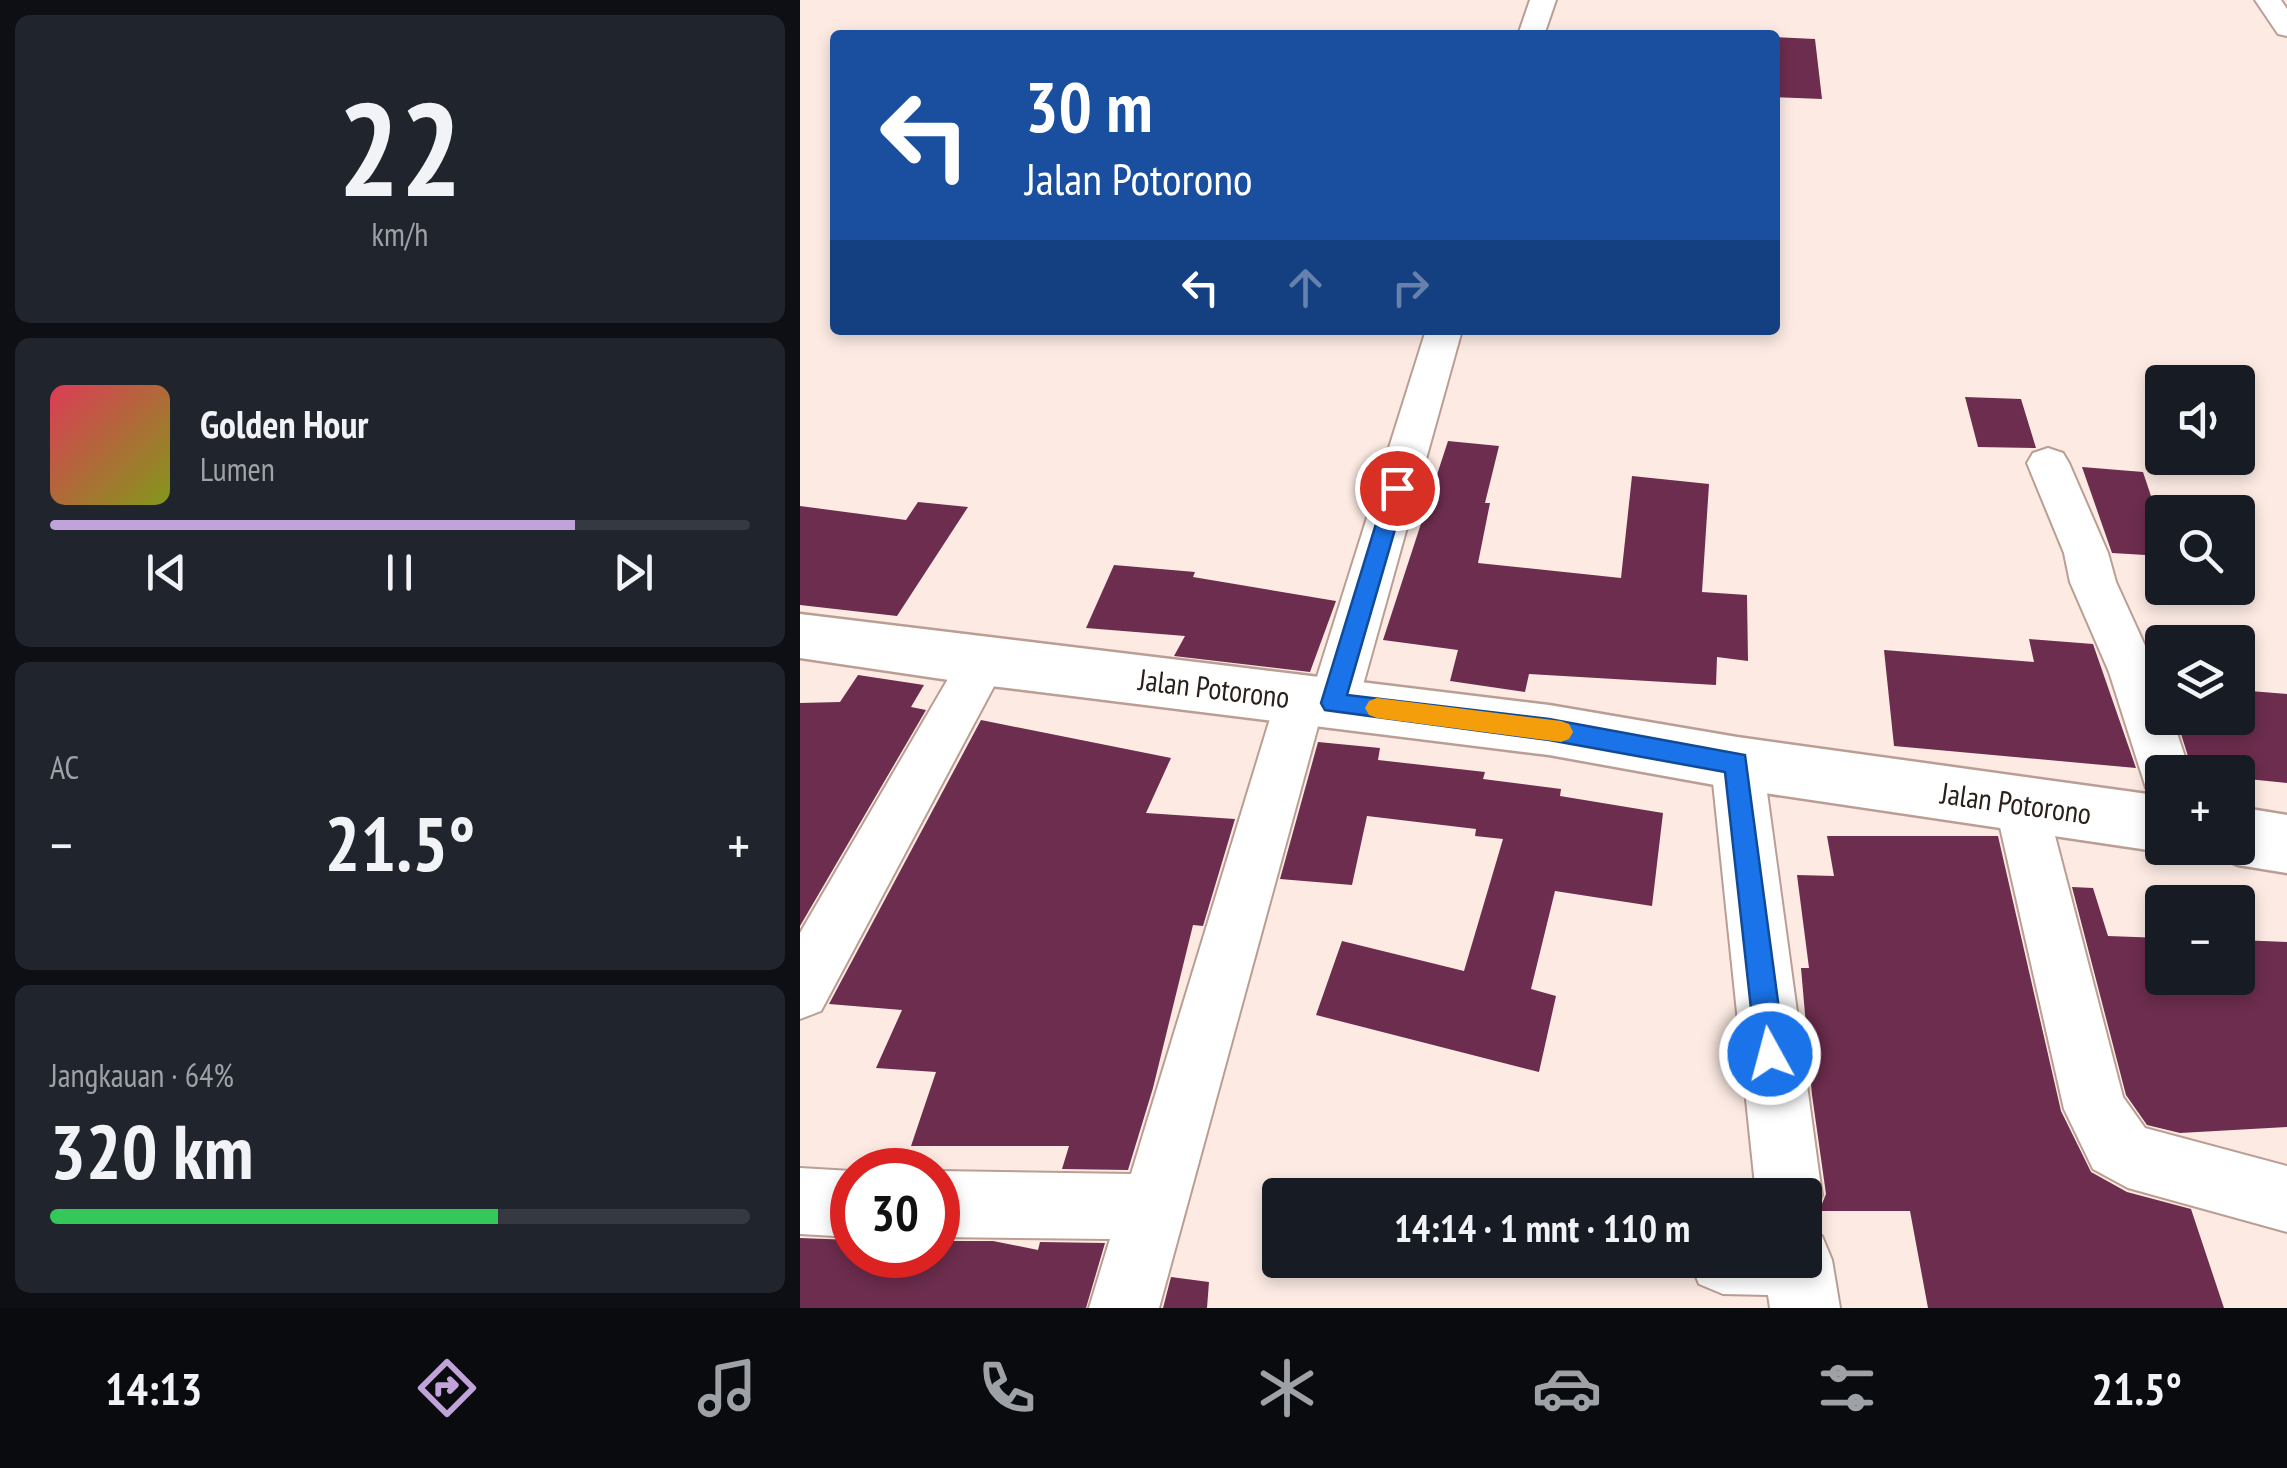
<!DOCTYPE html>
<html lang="id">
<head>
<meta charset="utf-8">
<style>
  body { margin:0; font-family:"PT Sans Narrow",sans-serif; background:#20242c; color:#f1f3f6; height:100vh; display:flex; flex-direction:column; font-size:38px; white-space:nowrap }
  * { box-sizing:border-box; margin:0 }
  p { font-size:32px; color:#9ea1a6 }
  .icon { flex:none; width:55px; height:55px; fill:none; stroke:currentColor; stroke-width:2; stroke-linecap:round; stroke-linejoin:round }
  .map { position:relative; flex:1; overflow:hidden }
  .drawer { display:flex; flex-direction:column; gap:15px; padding:15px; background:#0d0f14; width:800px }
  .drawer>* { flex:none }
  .hud { position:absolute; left:30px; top:30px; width:950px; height:305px; border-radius:10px; box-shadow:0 5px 15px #0003; background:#1a4fa0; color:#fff; overflow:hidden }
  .tools { position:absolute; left:1345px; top:365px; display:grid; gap:20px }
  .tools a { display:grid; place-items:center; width:110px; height:110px; border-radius:10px; background:#171b24; box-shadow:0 5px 15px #0003; font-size:50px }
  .speed { position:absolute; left:30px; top:1148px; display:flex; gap:20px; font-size:50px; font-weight:700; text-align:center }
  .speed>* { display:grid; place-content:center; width:130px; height:130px; border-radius:50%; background:#171b24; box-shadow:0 5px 15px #0003; line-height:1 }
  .speed .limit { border:15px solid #d22; background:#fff; color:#111 }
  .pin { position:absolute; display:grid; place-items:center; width:85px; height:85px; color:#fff; margin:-42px; border:5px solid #fff; border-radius:50%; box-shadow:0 2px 10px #0007 }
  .me { position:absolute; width:110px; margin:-55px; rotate:353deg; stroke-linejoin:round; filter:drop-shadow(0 0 8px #0008) }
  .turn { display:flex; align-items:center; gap:35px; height:210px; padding:0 30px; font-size:45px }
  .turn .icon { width:130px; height:130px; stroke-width:2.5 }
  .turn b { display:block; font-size:70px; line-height:85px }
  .lanes { display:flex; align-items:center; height:95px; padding:0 30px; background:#0003; justify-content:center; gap:50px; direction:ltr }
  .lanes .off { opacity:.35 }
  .big { font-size:75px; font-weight:800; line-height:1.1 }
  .drawer .widget { flex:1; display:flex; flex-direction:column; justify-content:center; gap:15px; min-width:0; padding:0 35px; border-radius:15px; background:#20242c }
  .drawer .dial { align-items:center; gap:0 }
  .dial b { font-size:130px; line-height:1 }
  .song { display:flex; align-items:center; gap:30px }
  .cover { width:120px; height:120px; border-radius:15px; background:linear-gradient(135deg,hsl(350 70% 55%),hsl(70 70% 35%)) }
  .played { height:10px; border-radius:5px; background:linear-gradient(90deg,#c1a3d9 75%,#363941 75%) }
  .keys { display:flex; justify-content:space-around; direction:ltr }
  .heat { display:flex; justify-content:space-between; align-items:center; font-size:55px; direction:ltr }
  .charge { height:15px; border-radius:8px; background:linear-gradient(90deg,#34c759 64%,#363941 0) }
  .trip { position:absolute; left:462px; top:1178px; width:560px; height:100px; border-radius:10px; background:#171b24; box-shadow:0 5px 15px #0003; font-weight:800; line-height:100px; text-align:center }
  .menu { display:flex; height:160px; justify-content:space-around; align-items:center; background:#090b0e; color:#9ea1a6 }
  .menu .icon { width:70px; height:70px }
  .menu .selected { color:#c1a3d9 }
  .menu b { font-size:45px; color:#f1f3f6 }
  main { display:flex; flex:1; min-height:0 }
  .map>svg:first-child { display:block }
</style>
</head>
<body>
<main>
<section class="drawer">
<div class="widget dial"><b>22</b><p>km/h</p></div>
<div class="widget">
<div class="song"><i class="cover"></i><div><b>Golden Hour</b><p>Lumen</p></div></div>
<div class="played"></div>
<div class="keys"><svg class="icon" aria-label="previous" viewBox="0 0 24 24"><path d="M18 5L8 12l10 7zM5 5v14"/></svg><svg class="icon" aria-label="pause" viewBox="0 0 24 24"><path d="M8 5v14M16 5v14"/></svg><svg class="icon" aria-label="next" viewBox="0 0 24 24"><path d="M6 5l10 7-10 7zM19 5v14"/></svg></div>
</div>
<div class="widget"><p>AC</p>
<div class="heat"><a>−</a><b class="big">21.5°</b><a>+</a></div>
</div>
<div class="widget"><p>Jangkauan · 64%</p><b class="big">320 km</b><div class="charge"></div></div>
</section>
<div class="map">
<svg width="1487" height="1308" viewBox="0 0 1487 1308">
  <rect width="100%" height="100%" fill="#fceae3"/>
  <!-- building -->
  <path fill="#6d2d4e" d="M 975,37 L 1015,39 L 1022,99 L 975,97 Z
    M 1165,397 L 1221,399 L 1236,448 L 1178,447 Z
    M 648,441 L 699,446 L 685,503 L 690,503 L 678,563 L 821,578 L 832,476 L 909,484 L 902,592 L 947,595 L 948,661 L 917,657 L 916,685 L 729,674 L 725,692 L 650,681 L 658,650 L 583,640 Z
    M 1282,467 L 1343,472 L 1362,529 L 1362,556 L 1312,553 Z
    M 118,502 L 168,507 L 97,616 L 0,605 L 0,506 L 106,520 Z
    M 314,565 L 395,572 L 393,577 L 536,601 L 510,672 L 374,656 L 385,636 L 286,628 Z
    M 1229,639 L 1293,644 L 1336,768 L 1094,746 L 1084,650 L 1234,662 Z
    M 58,675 L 124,685 L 111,707 L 126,710 L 0,926 L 0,703 L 40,702 Z
    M 1438,690 L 1487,694 L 1487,783 L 1438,778 L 1438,772 L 1393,772 L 1376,718 L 1438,718 Z
    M 181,720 L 371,758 L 346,813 L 435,819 L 403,926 L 393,925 L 353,1088 L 328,1170 L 262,1169 L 269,1146 L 111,1146 L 136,1072 L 76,1068 L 102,1010 L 29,1004 Z
    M 518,742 L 580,748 L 578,760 L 685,772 L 683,779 L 761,789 L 760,796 L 863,813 L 852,906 L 755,891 L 731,989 L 756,996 L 739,1072 L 516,1015 L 542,941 L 664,971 L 703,839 L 675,836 L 676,829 L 567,816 L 552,885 L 480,879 Z
    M 1027,836 L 1198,836 L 1261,1111 L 1291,1172 L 1327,1192 L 1391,1209 L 1424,1308 L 1128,1308 L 1110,1211 L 1019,1211 L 1026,1194 L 1012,1095 L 1001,968 L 1009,968 L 997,875 L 1034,876 Z
    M 1272,887 L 1293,888 L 1308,936 L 1362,938 L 1362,978 L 1438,978 L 1438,940 L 1487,942 L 1487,1127 L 1380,1133 L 1347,1125 L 1326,1095 Z
    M 0,1238 L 52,1240 L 52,1255 L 138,1255 L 138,1241 L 193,1241 L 238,1250 L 240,1242 L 305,1243 L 286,1308 L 0,1308 Z
    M 371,1277 L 409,1282 L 407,1308 L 363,1308 Z"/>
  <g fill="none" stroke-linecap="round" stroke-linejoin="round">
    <defs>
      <path id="minor" d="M 730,0 L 756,0 L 744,35 L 718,35 Z
        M 1455,0 L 1481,0 L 1487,9 L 1487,36 L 1478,34 Z
        M 626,330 L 662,330 L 558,703 L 550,718 L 533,724 L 520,719 L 359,1308 L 289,1308 L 310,1239 L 138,1237 L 138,1171 L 331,1174 L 476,699 L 484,684 L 501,678 L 515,683 Z
        M 1248,448 L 1263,453 L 1269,463 L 1308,553 L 1316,582 L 1357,672 L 1362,689 L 1362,718 L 1372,718 L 1390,772 L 1362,772 L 1362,794 L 1346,788 L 1309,672 L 1270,582 L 1264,553 L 1227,463 L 1233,453 Z
        M 183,642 L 200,648 L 207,662 L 21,1011 L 0,1019 L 0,933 L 166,648 Z
        M 937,740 L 955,747 L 963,763 L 1022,1195 L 1012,1218 L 1005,1221 L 1005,1195 L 956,1195 L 911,763 L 919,747 Z
        M 1221,781 L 1240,788 L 1247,805 L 1323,1097 L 1345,1128 L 1487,1166 L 1487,1232 L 1328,1188 L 1293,1169 L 1264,1109 L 1195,805 L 1202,788 Z
        M 0,1168 L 52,1171 L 52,1237 L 0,1234 Z
        M 1005,1229 L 1022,1236 L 1032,1260 L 1040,1308 L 970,1308 L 968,1295 L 923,1294 L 899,1284 L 889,1260 L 1005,1260 Z"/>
      <path id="tertiary" d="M 0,614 L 749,705 L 937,737 L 1362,796 L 1362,848 L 1375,848 L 1362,852 L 937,789 L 749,755 L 183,685 L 0,658 Z
        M 1438,807 L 1487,815 L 1487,873 L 1438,865 L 1416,856 L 1412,848 L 1438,848 Z"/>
    </defs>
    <!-- minor casing -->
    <use href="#minor" stroke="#ba9e93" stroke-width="4"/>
    <!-- tertiary casing -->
    <use href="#tertiary" stroke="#ba9e93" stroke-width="5"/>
    <!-- minor -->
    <use href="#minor" fill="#fff" fill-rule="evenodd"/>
    <!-- tertiary -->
    <use href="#tertiary" fill="#fff" fill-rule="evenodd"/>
  </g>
  <!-- route -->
  <path fill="#1a73e8" stroke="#114b97" stroke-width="2.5" d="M 597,481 L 607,488 L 547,695 L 749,719 L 945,755 L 985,1054 L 981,1064 L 970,1069 L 960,1064 L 956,1054 L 925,772 L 749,740 L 525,710 L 521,703 L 587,488 Z"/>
  <!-- slow -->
  <path fill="#f59e0b" d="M 577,698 L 761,721 L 769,724 L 773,732 L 769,739 L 761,742 L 577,718 L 569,715 L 565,708 L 569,701 Z"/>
  <g text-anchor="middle" stroke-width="10" stroke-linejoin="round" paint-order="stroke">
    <!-- street labels -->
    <g font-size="30" fill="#2a201b" stroke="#fff">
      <text transform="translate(414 689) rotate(7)" y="10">Jalan Potorono</text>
      <text transform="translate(1216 804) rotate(8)" y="10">Jalan Potorono</text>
    </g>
  </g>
</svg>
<div class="tools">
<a><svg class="icon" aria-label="sound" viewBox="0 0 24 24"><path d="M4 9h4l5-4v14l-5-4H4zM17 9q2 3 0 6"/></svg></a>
<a><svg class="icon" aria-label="search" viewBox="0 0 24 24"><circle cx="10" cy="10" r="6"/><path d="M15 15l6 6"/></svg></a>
<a><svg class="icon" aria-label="layers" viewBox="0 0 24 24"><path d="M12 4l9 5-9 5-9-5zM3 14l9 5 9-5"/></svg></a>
<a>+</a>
<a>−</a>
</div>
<div class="speed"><div class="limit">30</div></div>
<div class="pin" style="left:597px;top:488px;background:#d93025"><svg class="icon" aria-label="arrive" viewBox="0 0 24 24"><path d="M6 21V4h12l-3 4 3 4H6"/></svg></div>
<svg class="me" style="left:970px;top:1054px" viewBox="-20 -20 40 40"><circle r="17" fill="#1a73e8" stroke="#fff" stroke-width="3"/><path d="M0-11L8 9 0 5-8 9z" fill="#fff"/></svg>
<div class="trip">14:14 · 1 mnt · 110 m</div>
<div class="hud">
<div class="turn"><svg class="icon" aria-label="left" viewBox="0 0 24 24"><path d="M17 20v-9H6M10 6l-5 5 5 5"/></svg><div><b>30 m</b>Jalan Potorono</div></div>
<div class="lanes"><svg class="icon" aria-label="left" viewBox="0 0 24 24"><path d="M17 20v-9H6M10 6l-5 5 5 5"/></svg><svg class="icon off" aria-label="ahead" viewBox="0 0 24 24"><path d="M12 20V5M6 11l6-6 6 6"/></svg><svg class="icon off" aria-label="right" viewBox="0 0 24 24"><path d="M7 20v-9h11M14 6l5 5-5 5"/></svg></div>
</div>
</div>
</main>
<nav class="menu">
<b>14:13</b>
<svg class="icon selected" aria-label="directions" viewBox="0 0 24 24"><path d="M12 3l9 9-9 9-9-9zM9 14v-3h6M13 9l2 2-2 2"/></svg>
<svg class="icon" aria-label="music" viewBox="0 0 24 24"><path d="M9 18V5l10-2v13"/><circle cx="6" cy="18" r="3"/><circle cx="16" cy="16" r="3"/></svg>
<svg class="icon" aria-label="phone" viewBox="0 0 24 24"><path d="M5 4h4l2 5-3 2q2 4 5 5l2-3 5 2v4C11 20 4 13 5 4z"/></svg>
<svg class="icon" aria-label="climate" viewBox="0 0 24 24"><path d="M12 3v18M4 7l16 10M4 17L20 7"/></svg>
<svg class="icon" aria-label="car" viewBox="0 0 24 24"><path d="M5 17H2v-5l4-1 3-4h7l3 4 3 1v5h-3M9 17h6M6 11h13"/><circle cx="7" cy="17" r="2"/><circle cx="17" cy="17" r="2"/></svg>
<svg class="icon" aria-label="filters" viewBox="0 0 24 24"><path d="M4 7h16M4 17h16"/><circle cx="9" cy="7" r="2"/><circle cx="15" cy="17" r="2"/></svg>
<b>21.5°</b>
</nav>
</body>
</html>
